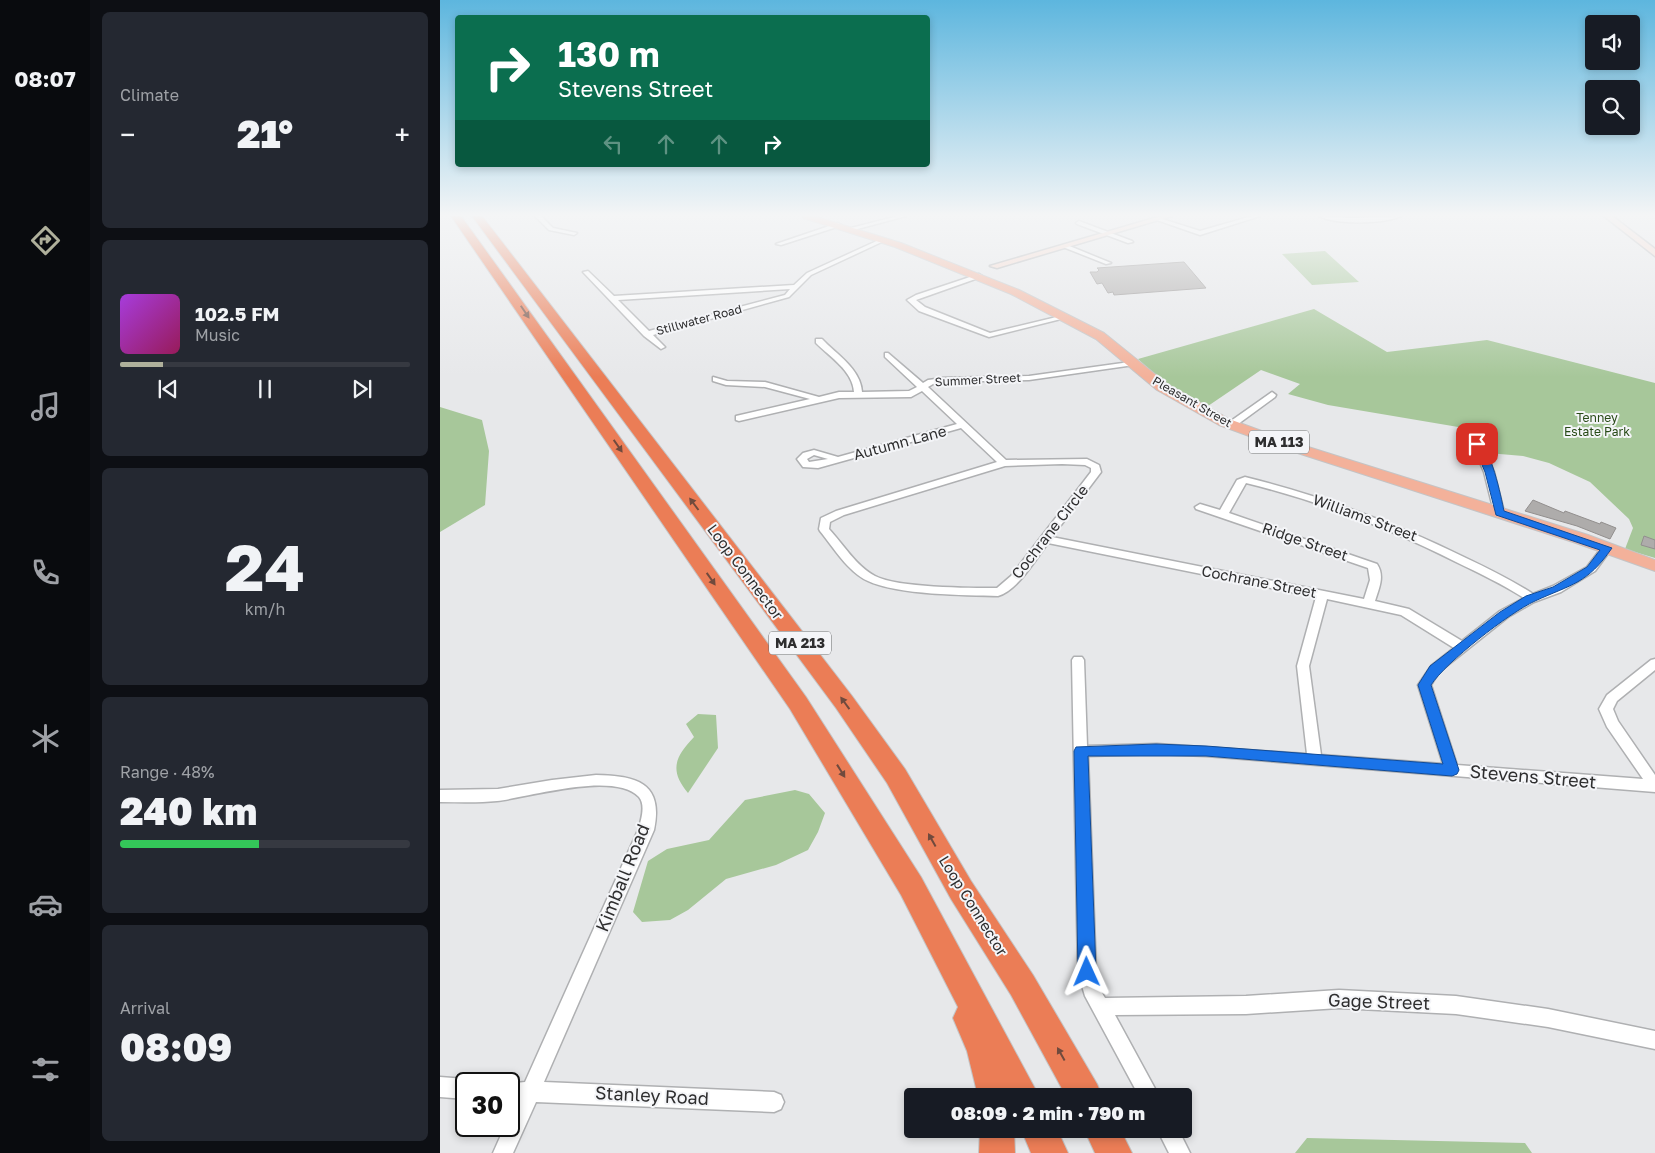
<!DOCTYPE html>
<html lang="en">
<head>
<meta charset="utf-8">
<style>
  body { margin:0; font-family:"Golos Text",sans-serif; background:#242831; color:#f1f3f6; height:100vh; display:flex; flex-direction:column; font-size:19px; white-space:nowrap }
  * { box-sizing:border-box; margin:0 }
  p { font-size:16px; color:#9ea1a6 }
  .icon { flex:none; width:28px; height:28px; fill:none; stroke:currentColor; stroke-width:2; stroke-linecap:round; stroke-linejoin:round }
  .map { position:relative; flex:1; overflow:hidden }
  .details { display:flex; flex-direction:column; gap:12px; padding:12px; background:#0d0f14; width:350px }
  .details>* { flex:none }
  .top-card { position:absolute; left:15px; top:15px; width:475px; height:152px; border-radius:5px; box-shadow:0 2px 8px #0003; background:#0b6e4f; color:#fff; overflow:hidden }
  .buttons { position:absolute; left:1145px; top:15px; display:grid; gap:10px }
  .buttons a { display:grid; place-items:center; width:55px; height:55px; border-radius:5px; background:#171b24; box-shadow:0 2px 8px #0003; font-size:25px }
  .speed { position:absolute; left:15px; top:1072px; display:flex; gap:10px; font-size:25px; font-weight:700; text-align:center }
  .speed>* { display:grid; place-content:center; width:65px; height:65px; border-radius:50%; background:#171b24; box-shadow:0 2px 8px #0003; line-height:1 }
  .speed .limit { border:2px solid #111; border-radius:8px; background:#fff; color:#111 }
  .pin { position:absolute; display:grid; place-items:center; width:42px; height:42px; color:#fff; margin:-21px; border-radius:10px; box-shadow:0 2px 8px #0006 }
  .me { position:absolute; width:55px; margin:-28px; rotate:359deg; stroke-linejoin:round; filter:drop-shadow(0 0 4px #0008) }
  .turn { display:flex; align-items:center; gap:18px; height:105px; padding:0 20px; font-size:22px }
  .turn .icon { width:65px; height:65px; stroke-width:2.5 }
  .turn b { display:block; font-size:35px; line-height:42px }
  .lanes { display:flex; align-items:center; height:48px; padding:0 20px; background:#0003; justify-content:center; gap:25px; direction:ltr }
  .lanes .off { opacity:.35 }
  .big { font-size:38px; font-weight:800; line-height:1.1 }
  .details .tile { flex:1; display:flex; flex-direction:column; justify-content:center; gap:8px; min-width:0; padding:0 18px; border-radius:8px; background:#242831 }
  .details .dial { align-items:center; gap:0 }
  .dial b { font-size:65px; line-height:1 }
  .song { display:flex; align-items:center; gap:15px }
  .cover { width:60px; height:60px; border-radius:8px; background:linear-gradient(135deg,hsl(280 70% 55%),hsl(330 70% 35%)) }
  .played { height:5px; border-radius:2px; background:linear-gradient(90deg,#afb09b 15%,#363941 15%) }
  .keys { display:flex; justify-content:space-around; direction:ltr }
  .heat { display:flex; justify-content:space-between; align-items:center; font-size:28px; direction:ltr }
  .charge { height:8px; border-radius:4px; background:linear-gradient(90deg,#34c759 48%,#363941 0) }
  .trip { position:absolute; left:464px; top:1088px; width:288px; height:50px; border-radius:5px; background:#171b24; box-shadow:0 2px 8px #0003; font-weight:800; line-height:50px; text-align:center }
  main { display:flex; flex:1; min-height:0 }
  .tab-bar { display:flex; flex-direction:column; width:90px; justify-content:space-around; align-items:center; background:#090b0e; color:#9ea1a6 }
  .tab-bar .icon { width:35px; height:35px }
  .tab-bar .selected { color:#afb09b }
  .tab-bar b { font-size:22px; color:#f1f3f6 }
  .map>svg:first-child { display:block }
</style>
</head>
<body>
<main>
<nav class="tab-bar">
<b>08:07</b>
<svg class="icon selected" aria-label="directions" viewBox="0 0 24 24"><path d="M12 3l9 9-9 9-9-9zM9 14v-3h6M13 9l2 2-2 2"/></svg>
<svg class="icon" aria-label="music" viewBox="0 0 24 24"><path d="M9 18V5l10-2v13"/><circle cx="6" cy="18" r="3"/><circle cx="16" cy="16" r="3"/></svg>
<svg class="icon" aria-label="phone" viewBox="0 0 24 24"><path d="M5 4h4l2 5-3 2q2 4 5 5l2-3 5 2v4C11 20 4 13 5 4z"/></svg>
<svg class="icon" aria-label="climate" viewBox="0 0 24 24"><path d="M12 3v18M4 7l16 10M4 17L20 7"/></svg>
<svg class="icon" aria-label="car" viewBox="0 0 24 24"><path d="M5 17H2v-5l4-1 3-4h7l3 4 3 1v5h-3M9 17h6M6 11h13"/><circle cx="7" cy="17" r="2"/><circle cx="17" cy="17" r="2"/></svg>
<svg class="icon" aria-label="filters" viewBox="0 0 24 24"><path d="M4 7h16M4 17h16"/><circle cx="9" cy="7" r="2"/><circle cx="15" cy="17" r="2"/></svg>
</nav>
<section class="details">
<div class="tile"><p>Climate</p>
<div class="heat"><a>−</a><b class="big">21°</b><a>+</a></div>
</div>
<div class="tile">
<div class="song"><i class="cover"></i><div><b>102.5 FM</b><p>Music</p></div></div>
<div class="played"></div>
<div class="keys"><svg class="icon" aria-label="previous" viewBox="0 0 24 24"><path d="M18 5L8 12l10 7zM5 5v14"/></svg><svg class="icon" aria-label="pause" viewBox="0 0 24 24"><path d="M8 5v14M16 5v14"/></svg><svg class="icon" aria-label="next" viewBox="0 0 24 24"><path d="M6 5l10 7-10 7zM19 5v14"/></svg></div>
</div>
<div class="tile dial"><b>24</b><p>km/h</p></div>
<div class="tile"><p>Range · 48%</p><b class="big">240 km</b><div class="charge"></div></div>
<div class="tile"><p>Arrival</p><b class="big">08:09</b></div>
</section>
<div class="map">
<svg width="1215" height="1153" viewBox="0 0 1215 1153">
  <rect width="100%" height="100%" fill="#e7e8ea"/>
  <!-- green -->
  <path fill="#a7c79a" d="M 885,251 L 919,282 L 872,285 L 842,254 Z
    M 874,309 L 947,352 L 1047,340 L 1215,383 L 1215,558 L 1185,549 L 1193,528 L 1189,519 L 1150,482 L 1137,476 L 1109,463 L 1083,456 L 1048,453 L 1036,430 L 888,405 L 848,394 L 860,384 L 821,370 L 768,406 L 729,387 L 698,359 Z
    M 0,407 L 42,420 L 49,451 L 45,505 L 0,532 Z
    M 258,714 L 276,715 L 278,748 L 248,793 C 229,770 235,757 254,737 L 246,724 Z
    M 355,790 L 369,794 L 385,813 L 378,832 L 368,850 L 336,865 L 286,879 L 248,910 L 230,920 L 202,922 L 193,912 L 208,861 L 227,849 L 269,840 L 305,800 Z
    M 867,1138 L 1085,1143 L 1092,1153 L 855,1153 Z"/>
  <!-- building -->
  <path fill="#aeacab" stroke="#928f8e" d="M 744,262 L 766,288 L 674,295 L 673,292 L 668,293 L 662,283 L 657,284 L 650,272 L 657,272 L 659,270 L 657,268 Z
    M 1093,500 L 1124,513 L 1125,511 L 1160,524 L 1161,522 L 1176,528 L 1170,539 L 1137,526 L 1085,511 Z
    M 1204,536 L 1215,540 L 1215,549 L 1201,545 Z"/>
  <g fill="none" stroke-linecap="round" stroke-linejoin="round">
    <defs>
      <path id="street" d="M 95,216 L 101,216 L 113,228 L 137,233 L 134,235 L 109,230 Z
        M 458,216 L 466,216 L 410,231 L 407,229 Z
        M 812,216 L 820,216 L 760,235 L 714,219 L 719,218 L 760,231 Z
        M 879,216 L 911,218 L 961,216 C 945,224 895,225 879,216 Z
        M 639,221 L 692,241 L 693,242 L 688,243 L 637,224 L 636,223 Z
        M 398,223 L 401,225 L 400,226 L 341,245 L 336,244 Z
        M 441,239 L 446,240 L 371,275 L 349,297 L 213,335 L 225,347 L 221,349 L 204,336 L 143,272 L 148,271 L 174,296 L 354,285 L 367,273 ZM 350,289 L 345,295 L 209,331 L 178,300 Z
        M 623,245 L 627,245 L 671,263 L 666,264 L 623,247 Z
        M 539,274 L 542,276 L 541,277 L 476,300 L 485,307 L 550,333 L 625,315 L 629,317 L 549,337 L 479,311 L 467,300 L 476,295 Z
        M 376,339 L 382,339 C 396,354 421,369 422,392 L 469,391 L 477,387 L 445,357 L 445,353 L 448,353 L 483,383 L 488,380 L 503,378 L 589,376 L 697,361 L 697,365 L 694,365 L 589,380 L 503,382 L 493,384 L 488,387 L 566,460 L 647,459 L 659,465 L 661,472 L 612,537 L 924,599 L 930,580 L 928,568 L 756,509 L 755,507 L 760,504 L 780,510 L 797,480 L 805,477 C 882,496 955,523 1026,558 C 1049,569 1072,580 1093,594 L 1113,586 L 1147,567 L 1163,546 L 1171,546 L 1172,548 L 1155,571 L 1121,592 L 1094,602 L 1068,617 L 999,672 L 991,685 L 1017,765 L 1203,779 L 1167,727 L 1159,709 L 1167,695 L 1211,660 L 1215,659 L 1215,670 L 1177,701 L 1173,709 L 1178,721 L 1215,775 L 1215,792 L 766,756 L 717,754 L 648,756 L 656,972 L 659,988 L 665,998 L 806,996 L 899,990 L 1016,996 L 1108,1009 L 1215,1031 L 1215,1049 L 1108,1027 L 1016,1014 L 899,1008 L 806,1014 L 675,1015 L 719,1096 L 699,1096 L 645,996 L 638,972 L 632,660 L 634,657 L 642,657 L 644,660 L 647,746 L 717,744 L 867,754 L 857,666 L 876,597 L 608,543 C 596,559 577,591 558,596 C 525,595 457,595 428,581 C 408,572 394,548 380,531 L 379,529 L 381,518 L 396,511 L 557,462 L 521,428 L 378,468 L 363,467 L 357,459 L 363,453 L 374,450 L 398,457 L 517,424 L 482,391 L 471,397 L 399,398 L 299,421 L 296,420 L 296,416 L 370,399 L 325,387 L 286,385 L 273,381 L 273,377 L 287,381 L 325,382 L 379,397 L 399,392 L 414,392 C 413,371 390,357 376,343 ZM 374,455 L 388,459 L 369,462 L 367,459 ZM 622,464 L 645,465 L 651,468 L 651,472 L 571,576 L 557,588 C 528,588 458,588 435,576 C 416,566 403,544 389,529 L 390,522 L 404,515 L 565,466 ZM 806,483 C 879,501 949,528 1016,562 C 1039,573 1062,584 1084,598 L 1060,611 L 1022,641 L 969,609 L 935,601 C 939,588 945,576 937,564 L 789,513 ZM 887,599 L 961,615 L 1014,648 L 991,666 L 978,685 L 1003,764 L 881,755 L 869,666 Z
        M 832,392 L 836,395 L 835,397 L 794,427 L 788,427 L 788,423 Z
        M 1031,427 L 1036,430 L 1054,472 L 1064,512 L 1063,514 L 1055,514 L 1054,512 L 1044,472 L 1026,430 Z
        M 156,775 C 196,776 224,782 214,830 L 104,1082 L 334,1092 L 341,1095 L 344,1102 L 341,1109 L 334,1112 L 96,1102 L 73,1153 L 53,1153 L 65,1126 L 69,1126 L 69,1117 L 76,1102 L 69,1101 L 69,1084 L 66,1084 L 85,1082 L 198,830 C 201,821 206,805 199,797 C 174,771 90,797 57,801 C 38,803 19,802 0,802 L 0,790 L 58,789 L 112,780 Z
        M 0,1077 L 26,1079 L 33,1084 L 26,1084 L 26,1099 L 0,1097 Z
        M 717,1129 L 738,1129 L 750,1153 L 729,1153 Z"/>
      <path id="secondary" d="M 721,216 L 732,216 L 557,268 L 550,266 Z
        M 1164,216 L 1172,216 L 1215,249 L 1215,256 Z"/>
      <path id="primary" d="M 362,216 L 374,216 L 461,243 L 579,290 L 664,333 L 727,384 L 789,419 L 846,440 L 1148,535 L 1215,560 L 1215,571 L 1136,543 L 836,446 L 779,425 L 717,390 L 656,339 L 571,294 L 455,247 L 363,218 Z"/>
      <path id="highway" d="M 11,216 L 21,216 L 366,697 L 481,877 L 599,1096 L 538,1096 L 527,1051 L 513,1018 L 518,1007 L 461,895 L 350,709 Z
        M 32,216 L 42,216 L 412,696 L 465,769 L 531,881 L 593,975 L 657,1084 L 662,1096 L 626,1096 L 571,995 L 511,899 L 447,783 L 396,708 Z
        M 540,1129 L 574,1129 L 575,1153 L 539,1153 Z
        M 581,1129 L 617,1129 L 628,1153 L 591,1153 Z
        M 644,1129 L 680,1129 L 692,1153 L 655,1153 Z"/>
    </defs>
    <!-- street casing -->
    <use href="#street" stroke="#afb0b2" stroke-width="3"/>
    <!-- secondary casing -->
    <use href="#secondary" stroke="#afb0b2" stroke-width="3"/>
    <!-- primary casing -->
    <use href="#primary" stroke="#c4c4c5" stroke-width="2"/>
    <!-- highway casing -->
    <use href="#highway" stroke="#c4c4c5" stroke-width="2"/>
    <!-- street -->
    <use href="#street" fill="#fff" fill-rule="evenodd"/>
    <!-- secondary -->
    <use href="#secondary" fill="#f9d8cc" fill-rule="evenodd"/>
    <!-- primary -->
    <use href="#primary" fill="#f3b19a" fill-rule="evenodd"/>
    <!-- highway -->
    <use href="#highway" fill="#eb7d56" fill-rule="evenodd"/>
  </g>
  <!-- one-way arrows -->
  <defs><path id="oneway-solid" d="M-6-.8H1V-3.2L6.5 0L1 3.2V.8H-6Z" transform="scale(1.25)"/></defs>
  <g fill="#704a3d">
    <use href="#oneway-solid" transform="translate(85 312) rotate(56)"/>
    <use href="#oneway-solid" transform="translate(178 446) rotate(55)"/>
    <use href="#oneway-solid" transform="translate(254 504) rotate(-127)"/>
    <use href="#oneway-solid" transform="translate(271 579) rotate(55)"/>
    <use href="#oneway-solid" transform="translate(405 703) rotate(-126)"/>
    <use href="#oneway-solid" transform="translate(401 771) rotate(58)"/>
    <use href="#oneway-solid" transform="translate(492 840) rotate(-119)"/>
    <use href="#oneway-solid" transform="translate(621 1054) rotate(-119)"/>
  </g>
  <!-- sky -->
  <linearGradient id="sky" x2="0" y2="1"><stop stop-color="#5db6de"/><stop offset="0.57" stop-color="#f4f5f6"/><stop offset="1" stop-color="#f4f5f6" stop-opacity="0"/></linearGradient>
  <rect width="1215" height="377" fill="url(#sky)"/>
  <!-- route -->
  <path fill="#1a73e8" stroke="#114b97" d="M 1037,441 C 1051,446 1061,497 1064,511 L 1172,548 C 1147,584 1132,584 1095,601 C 1069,613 1006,662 991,685 L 1019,770 L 1017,774 L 1012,776 L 766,756 L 648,756 L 656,972 L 653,978 L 647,980 L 641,978 L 638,972 L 634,751 L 636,747 L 716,744 L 766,746 L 1003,764 L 978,685 L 990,666 L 1060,612 L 1086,596 L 1113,587 L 1147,567 L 1160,550 L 1056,515 L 1045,472 L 1033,444 Z"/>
  <g text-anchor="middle" stroke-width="4" stroke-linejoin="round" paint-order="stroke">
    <!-- far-street labels -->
    <g font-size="12" fill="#2e2e2f" stroke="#f4f5f8">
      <text transform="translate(259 320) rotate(-15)" y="4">Stillwater Road</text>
      <text transform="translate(538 380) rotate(-3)" y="4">Summer Street</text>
      <text transform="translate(752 402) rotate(30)" y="4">Pleasant Street</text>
    </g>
    <!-- far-park labels -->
    <g font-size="12" fill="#284a17" stroke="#f4f5f8">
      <text x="1157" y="422">Tenney<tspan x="1157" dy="14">Estate Park</tspan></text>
    </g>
    <!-- shield labels -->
    <g fill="#f4f5f8" stroke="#696a6b" stroke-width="1">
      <rect x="809" y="430.5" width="60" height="23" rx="4"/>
      <rect x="329" y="631.5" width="62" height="23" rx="4"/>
    </g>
    <g font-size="14" font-weight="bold" fill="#2e2e2f">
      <text x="839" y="447">MA 113</text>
      <text x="360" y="648">MA 213</text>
    </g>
    <!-- street labels -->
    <g font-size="15" fill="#2e2e2f" stroke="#f4f5f8">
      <text transform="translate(460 443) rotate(-15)" y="5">Autumn Lane</text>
      <text transform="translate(925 518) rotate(20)" y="5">Williams Street</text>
      <text transform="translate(610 532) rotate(-52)" y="5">Cochrane Circle</text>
      <text transform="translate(865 542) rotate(19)" y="5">Ridge Street</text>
      <text transform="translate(305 572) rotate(53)" y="5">Loop Connector</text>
      <text transform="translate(819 582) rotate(11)" y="5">Cochrane Street</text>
      <text transform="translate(533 906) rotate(58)" y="5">Loop Connector</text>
    </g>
    <!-- near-street labels -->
    <g font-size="18" fill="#2e2e2f" stroke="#f4f5f8">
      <text transform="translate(1093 777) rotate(5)" y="6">Stevens Street</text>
      <text transform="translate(183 878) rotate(-68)" y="6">Kimball Road</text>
      <text transform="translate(939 1002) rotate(2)" y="6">Gage Street</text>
      <text transform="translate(212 1096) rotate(3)" y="6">Stanley Road</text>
    </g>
  </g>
</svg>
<div class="buttons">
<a><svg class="icon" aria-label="sound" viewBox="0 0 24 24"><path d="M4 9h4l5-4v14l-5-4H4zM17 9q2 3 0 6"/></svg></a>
<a><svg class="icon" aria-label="search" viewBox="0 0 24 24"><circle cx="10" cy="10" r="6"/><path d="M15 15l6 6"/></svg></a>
</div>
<div class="speed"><div class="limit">30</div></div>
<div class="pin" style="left:1037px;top:444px;background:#d93025"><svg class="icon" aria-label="arrive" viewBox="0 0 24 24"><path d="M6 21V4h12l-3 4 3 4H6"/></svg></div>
<svg class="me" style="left:647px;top:972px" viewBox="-20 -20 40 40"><path d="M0-17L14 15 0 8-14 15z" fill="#1a73e8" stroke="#fff" stroke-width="4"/></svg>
<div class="trip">08:09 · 2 min · 790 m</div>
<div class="top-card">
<div class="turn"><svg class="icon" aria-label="right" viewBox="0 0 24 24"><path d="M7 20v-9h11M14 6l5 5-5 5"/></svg><div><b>130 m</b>Stevens Street</div></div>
<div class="lanes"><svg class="icon off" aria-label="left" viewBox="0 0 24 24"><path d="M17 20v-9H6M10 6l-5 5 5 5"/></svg><svg class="icon off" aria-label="ahead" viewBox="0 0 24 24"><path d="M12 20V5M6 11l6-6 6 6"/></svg><svg class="icon off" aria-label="ahead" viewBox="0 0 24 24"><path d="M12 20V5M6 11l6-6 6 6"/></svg><svg class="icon" aria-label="right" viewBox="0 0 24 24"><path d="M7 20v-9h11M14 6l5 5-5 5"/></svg></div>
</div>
</div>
</main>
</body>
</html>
